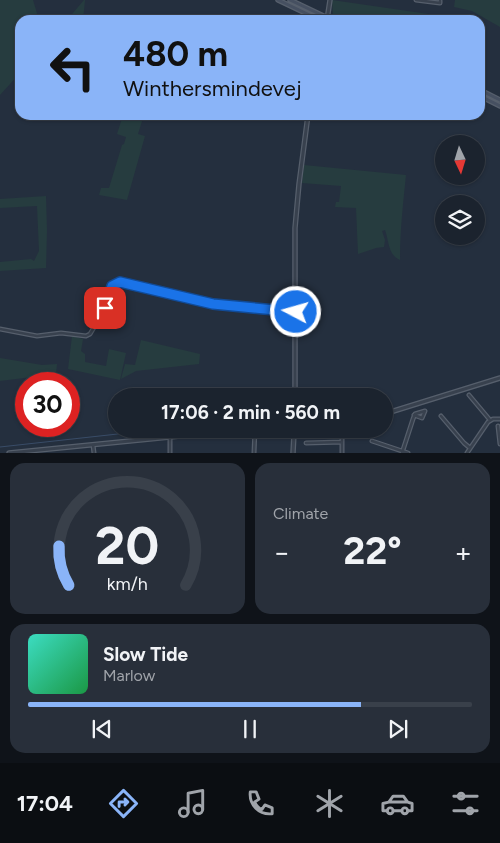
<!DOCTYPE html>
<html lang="en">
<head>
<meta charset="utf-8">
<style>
  body { margin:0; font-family:Figtree,sans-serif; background:#282f3a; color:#f1f3f6; height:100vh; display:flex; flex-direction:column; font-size:19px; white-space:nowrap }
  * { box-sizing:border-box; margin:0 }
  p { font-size:16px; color:#a0a4aa }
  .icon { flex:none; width:28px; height:28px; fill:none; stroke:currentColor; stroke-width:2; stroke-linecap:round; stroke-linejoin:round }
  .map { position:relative; height:453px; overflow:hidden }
  .sheet { display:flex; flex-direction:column; gap:10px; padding:10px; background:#0f1319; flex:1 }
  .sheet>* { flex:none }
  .hud { position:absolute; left:15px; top:15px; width:470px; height:105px; border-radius:15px; box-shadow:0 1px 4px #0004,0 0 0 1px #39404a; background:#8ab4f8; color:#111; overflow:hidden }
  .needle { width:32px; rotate:176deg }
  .fabs { position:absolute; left:435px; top:135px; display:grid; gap:10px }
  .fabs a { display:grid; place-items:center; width:50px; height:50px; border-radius:50%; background:#1b232e; box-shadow:0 1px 4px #0004,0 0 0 1px #39404a; font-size:25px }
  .speed { position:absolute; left:15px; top:372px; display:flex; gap:10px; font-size:25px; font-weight:700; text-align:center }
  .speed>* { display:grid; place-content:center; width:65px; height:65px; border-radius:50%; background:#1b232e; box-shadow:0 1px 4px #0004,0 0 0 1px #39404a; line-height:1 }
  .speed .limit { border:8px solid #d22; background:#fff; color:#111 }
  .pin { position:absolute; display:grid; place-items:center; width:42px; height:42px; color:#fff; margin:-21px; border-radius:10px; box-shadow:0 2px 8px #0006 }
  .me { position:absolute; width:55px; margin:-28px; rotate:276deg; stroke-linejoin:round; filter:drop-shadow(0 0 4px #0008) }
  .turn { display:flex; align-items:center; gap:18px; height:105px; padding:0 25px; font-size:22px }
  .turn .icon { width:65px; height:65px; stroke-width:2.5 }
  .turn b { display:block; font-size:35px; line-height:42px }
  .big { font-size:38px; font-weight:700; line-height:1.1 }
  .sheet .card { flex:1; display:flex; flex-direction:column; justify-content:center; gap:8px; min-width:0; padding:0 18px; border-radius:15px; background:#282f3a }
  .sheet .dial { align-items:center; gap:0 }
  .dial svg { height:130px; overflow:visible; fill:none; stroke:#39404a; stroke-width:7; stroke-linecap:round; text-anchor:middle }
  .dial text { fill:#f1f3f6; stroke:none }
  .song { display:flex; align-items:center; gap:15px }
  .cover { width:60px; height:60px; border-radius:8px; background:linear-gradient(135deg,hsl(170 70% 55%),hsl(140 70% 35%)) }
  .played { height:5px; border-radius:2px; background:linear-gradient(90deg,#8ab4f8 75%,#39404a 75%) }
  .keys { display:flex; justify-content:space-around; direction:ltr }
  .heat { display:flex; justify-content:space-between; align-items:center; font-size:28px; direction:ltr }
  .sheet .tiles { flex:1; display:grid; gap:10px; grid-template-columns:1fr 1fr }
  .card:last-child { grid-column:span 2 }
  .trip { position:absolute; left:108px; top:388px; width:285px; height:50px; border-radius:25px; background:#1b232e; box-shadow:0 1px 4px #0004,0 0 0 1px #39404a; font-weight:700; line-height:50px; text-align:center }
  .tab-bar { display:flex; height:80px; justify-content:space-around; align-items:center; background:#0b0e12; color:#a0a4aa }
  .tab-bar .icon { width:35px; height:35px }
  .tab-bar .selected { color:#8ab4f8 }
  .tab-bar b { font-size:22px; color:#f1f3f6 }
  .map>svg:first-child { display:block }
</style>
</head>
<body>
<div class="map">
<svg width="500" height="453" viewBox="0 0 500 453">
  <rect width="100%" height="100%" fill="#242f3e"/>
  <!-- green -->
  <path fill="#263c3f" d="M 0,0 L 33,0 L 39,20 L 20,20 L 20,73 L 0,95 Z
    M 84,0 L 85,0 L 83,20 L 67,20 Z
    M 332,0 L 449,17 L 448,20 L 341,20 L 333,15 Z
    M 455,0 L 500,0 L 500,27 L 472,11 L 454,7 Z
    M 123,115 L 144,115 L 138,134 L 145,136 L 127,200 L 99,195 L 101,188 L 109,188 L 122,145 L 124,144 L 126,137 L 117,134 Z
    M 304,165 L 406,175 C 403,205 400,230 400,260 C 388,255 389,241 385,230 L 382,231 L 385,240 L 384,247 L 376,248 L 358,254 L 356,208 L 335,207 L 336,202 L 339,202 L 341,186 L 302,183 Z
    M 46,196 L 47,230 L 46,268 L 0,271 L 0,262 L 31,259 L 34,261 L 39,251 L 37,206 L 0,208 L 0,199 Z
    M 72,336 L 83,339 L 81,351 L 85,354 L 85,362 L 106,366 L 109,349 L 126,353 L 120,380 L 68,369 Z
    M 141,340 L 200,354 L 199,364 L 136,371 L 121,379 L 125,364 L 135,365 Z
    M 0,358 L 42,365 L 57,364 L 56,374 L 0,381 Z"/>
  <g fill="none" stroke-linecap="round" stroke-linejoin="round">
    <!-- stream -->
    <path stroke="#394c67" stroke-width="1" d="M 0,447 L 163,429"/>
    <defs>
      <path id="minor" d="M 416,0 L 440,3 L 440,1
        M 0,329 L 37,336 L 61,333 L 86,336 L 90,334 L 102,314 L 112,287 L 119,282 L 213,303 L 295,312
        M 469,395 L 490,420
        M 441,416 L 464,443 L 470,448
        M 498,426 L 500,444
        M 342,435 L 363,435
        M 170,437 L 170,453
        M 372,441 L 408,453
        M 306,443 L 342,442
        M 93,445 L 94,453
        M 254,453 L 255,429
        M 342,453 L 342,429
        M 402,453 L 413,419 L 415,414 L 425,411 L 422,418 L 414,415
        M 467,453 L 488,422 L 493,419 L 500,419"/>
      <path id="tertiary" d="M 327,20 L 330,0
        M 295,396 L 295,228 L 299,184 L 308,115
        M 384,414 L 500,378
        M 289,429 L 290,432 L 294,434 L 297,432 L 298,429
        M 9,453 L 251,429
        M 293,453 L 294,434"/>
      <path id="secondary" d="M 278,0 L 320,20
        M 290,0 L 332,20
        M 480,90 L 500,100
        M 480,96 L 500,106"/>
    </defs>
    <!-- minor casing -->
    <use href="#minor" stroke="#565f6c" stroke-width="5"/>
    <!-- tertiary casing -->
    <use href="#tertiary" stroke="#565f6c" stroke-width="5.5"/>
    <!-- secondary casing -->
    <use href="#secondary" stroke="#565f6c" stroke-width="5.5"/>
    <!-- minor -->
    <use href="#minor" stroke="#38414e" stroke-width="2.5"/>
    <!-- tertiary -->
    <use href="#tertiary" stroke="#38414e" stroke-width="3"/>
    <!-- secondary -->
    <use href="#secondary" stroke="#465061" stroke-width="3"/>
  </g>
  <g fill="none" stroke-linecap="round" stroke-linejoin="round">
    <defs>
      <path id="route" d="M 105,308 L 112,286 L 120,282 L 213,304 L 296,312"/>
    </defs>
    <!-- route casing -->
    <use href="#route" stroke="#114b97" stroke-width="12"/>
    <!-- route -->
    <use href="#route" stroke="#1a73e8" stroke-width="9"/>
  </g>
</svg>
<div class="fabs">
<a><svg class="needle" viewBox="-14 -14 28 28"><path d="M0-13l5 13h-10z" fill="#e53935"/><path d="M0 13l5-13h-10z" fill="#a0a4aa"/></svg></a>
<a><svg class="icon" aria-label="layers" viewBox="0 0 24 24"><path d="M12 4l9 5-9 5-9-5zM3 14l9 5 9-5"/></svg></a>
</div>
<div class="speed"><div class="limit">30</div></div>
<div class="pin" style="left:105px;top:308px;background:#d93025"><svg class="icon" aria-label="arrive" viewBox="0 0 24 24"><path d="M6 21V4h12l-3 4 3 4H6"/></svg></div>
<svg class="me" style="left:296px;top:312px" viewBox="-20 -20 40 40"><circle r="17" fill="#1a73e8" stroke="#fff" stroke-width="3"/><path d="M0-11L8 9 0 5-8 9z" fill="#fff"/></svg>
<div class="trip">17:06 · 2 min · 560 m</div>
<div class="hud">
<div class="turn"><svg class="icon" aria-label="left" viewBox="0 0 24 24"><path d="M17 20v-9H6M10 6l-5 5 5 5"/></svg><div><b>480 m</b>Winthersmindevej</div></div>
</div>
</div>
<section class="sheet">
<div class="tiles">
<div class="card dial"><svg viewBox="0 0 100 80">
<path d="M14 69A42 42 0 1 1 86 69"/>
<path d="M14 69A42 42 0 0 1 8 45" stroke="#8ab4f8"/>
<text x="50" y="56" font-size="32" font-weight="700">20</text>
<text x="50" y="72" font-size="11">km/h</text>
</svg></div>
<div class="card"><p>Climate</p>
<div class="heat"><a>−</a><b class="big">22°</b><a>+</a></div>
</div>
<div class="card">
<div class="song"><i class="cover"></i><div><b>Slow Tide</b><p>Marlow</p></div></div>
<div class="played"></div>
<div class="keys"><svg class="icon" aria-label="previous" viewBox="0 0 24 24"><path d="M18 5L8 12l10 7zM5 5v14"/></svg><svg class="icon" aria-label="pause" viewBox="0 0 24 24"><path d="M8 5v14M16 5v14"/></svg><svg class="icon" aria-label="next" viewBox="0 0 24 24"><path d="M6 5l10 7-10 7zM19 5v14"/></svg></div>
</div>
</div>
</section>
<nav class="tab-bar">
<b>17:04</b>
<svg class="icon selected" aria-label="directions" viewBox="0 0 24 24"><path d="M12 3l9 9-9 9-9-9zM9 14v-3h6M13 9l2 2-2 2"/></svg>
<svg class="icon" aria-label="music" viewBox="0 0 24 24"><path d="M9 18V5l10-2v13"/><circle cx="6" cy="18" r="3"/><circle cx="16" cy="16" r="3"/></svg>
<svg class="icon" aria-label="phone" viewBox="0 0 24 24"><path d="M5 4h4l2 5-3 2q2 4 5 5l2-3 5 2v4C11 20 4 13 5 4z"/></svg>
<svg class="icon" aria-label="climate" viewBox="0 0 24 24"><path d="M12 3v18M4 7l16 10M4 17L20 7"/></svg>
<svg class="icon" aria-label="car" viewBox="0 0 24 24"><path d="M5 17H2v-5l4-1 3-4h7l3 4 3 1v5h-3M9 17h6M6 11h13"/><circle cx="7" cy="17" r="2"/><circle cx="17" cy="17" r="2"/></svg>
<svg class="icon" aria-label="filters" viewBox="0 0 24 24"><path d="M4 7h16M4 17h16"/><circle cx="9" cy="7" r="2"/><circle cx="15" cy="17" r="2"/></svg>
</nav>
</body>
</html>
